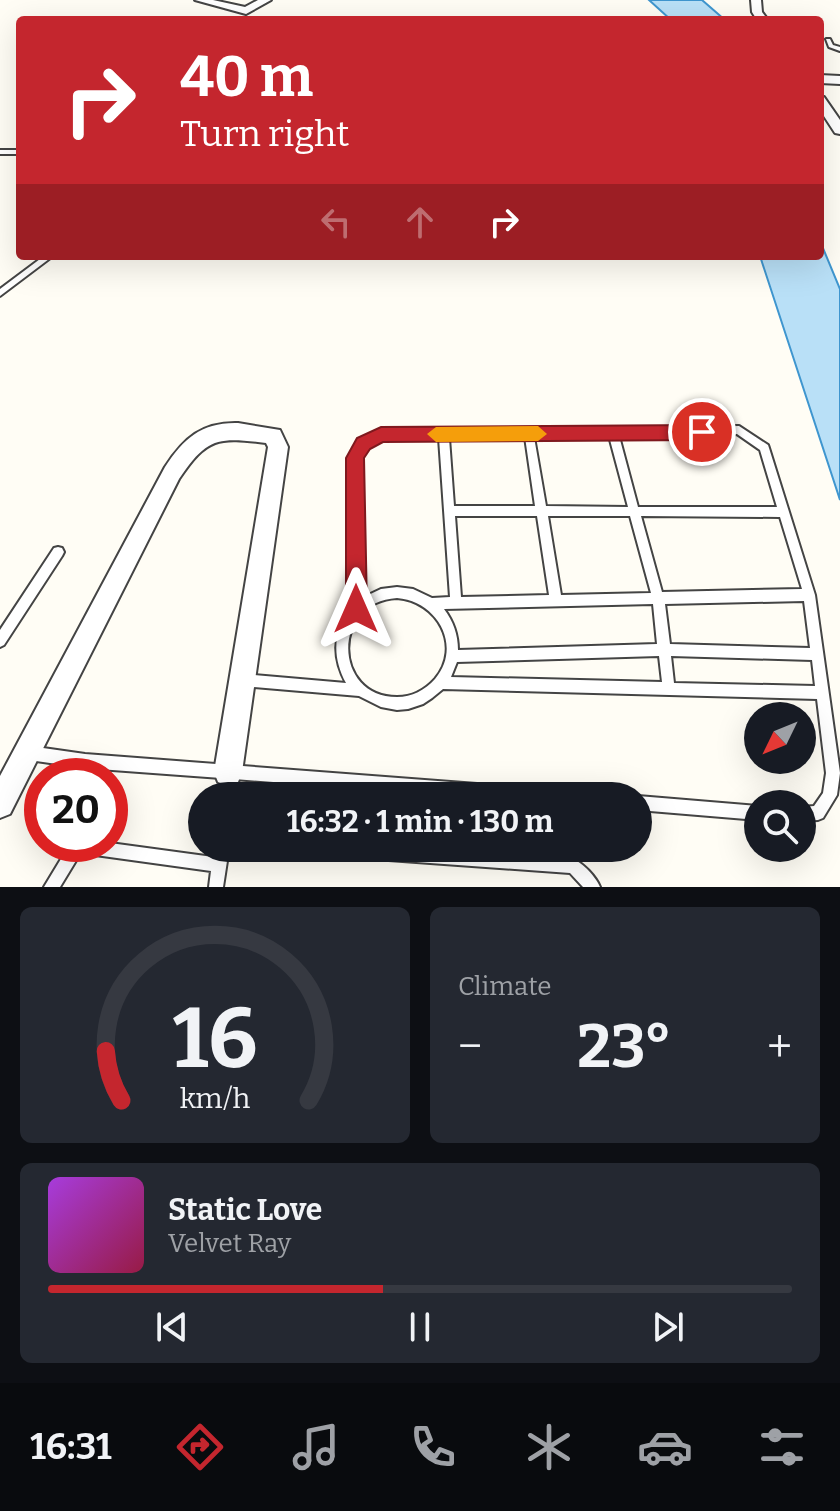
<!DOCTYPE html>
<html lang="en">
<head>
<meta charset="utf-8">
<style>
  body { margin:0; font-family:Bitter,serif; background:#242831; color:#f1f3f6; height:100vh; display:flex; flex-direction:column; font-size:30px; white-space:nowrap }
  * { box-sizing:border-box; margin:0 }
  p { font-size:26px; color:#9ea1a6 }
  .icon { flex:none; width:44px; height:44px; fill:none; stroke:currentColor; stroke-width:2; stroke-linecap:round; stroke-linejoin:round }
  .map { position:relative; height:887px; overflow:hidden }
  .details { display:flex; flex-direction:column; gap:20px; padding:20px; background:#0d0f14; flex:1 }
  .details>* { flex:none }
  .hud { position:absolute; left:16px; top:16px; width:808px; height:244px; border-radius:8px; box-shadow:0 8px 32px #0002; background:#c4262e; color:#fff; overflow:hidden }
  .needle { width:52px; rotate:227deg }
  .tools { position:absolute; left:744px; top:702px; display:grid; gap:16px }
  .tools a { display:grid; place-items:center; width:72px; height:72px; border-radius:50%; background:#171b24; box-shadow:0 8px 32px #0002; font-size:40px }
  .speed { position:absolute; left:24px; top:758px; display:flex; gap:16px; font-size:40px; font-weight:700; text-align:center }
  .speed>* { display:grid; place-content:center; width:104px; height:104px; border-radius:50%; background:#171b24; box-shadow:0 8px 32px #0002; line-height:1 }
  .speed .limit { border:12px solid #d22; background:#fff; color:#111 }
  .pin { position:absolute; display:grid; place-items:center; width:68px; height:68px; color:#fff; margin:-34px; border:4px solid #fff; border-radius:50%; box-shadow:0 2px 8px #0007 }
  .me { position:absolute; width:88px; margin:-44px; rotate:0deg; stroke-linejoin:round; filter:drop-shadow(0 0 6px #0008) }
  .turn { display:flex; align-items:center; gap:28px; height:168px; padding:0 32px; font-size:36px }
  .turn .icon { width:104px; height:104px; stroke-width:2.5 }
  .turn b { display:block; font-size:56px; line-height:68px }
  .lanes { display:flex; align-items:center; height:76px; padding:0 32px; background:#0003; justify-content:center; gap:40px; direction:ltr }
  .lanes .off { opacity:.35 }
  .big { font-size:60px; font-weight:700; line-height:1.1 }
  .details .widget { flex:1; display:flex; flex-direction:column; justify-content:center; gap:12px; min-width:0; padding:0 28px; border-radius:12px; background:#242831 }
  .details .dial { align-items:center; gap:0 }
  .dial svg { height:208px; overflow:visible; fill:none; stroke:#363941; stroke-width:7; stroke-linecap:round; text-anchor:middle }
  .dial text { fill:#f1f3f6; stroke:none }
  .song { display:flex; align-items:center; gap:24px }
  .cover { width:96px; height:96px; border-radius:12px; background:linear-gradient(135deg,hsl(280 70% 55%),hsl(340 70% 35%)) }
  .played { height:8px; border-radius:4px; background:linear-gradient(90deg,#c4262e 45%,#363941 45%) }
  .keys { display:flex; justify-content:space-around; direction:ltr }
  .heat { display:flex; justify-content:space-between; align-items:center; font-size:44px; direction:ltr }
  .details .tiles { flex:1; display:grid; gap:20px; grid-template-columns:1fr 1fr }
  .widget:last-child { grid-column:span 2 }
  .trip { position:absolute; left:188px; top:782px; width:464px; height:80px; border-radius:40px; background:#171b24; box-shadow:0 8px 32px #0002; font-weight:700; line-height:80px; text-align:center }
  .dock { display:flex; height:128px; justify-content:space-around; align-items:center; background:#090b0e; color:#9ea1a6 }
  .dock .icon { width:56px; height:56px }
  .dock .selected { color:#c4262e }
  .dock b { font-size:36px; color:#f1f3f6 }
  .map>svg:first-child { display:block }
</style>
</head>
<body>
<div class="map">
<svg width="840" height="887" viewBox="0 0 840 887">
  <rect width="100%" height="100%" fill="#fffdf5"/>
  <!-- water -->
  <path fill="#b9e0f7" stroke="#3f96cf" stroke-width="2" d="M 649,0 L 702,0 L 725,20 L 671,20 Z
    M 820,241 L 840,289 L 840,500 L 760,256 L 820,256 Z"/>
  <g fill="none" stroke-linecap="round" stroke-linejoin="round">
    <defs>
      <path id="service" d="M 826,39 L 830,39 L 833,45 L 840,47 L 840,51 L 829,47 Z
        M 0,150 L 20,150 L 20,154 L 0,154 Z
        M 44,256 L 53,256 L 0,296 L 0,289 Z
        M 739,426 L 768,445 L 769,448 L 815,595 L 840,773 L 837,795 L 823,818 L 818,820 L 802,821 L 802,807 L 814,806 L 823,793 L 826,773 L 817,699 L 443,689 L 432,698 L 423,704 L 408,709 L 397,710 L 381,707 L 359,696 L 242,686 L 238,684 L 236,680 L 238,676 L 242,674 L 346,683 C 332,657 333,632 350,609 L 350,458 L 359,441 L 381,431 ZM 737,434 L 760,450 L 777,507 L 638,507 L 619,436 ZM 609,436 L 628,507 L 546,506 L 534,437 ZM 525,437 L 535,506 L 454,506 L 449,438 ZM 439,438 L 450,597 L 432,598 L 413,589 L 397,587 L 381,589 L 362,598 L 360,458 L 367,447 L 382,439 ZM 455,516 L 537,516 L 549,595 L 461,597 ZM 548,516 L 630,516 L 651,593 L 561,595 ZM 641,516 L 780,517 L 802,589 L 662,592 ZM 397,598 C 437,601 463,646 435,679 C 425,690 412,697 397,697 C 333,697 331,602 397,598 ZM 804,601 L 810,648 L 670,644 L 665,604 ZM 653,604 L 657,644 L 458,650 C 458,634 453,621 444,609 ZM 659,656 L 662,682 L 451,677 L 457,662 ZM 671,656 L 812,660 L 815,686 L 674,683 Z
        M 58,547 L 62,548 L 64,552 L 62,556 L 4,645 L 0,647 L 0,630 L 54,548 Z
        M 29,746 L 85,754 L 542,789 L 547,791 L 549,796 L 453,796 L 234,779 L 233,796 L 219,796 L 221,778 L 85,768 L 29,760 L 24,758 L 22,753 L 24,748 Z
        M 638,796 L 758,806 L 758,820 L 638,810 Z
        M 110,843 L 213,857 L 215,848 L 229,848 L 223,887 L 209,887 L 211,871 L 88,854 L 77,859 L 60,887 L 44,887 L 67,849 L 78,844 Z
        M 312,848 L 421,848 L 573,859 C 583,863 596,877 600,887 L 583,887 L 570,873 L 319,855 L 314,853 Z"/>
      <path id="minor" d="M 195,0 L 213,0 L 245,7 L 258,0 L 271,0 L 246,14 Z
        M 751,0 L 761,0 L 762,12 L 768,20 L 757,20 L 752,12 Z
        M 820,75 L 840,76 L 840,84 L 820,83 Z
        M 820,96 L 824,97 L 840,120 L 840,134 L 835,133 L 820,110 Z
        M 238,423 L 280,430 L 288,447 L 242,772 L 238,782 L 228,786 L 218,782 L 214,772 L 268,447 L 266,443 C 218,437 207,437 179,479 L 10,814 L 0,818 L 0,776 L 165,467 C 184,438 202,422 238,423 Z"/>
    </defs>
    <!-- service casing -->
    <use href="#service" stroke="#444" stroke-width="4"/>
    <!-- minor casing -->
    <use href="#minor" stroke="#444" stroke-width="4"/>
    <!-- service -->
    <use href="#service" fill="#fff" fill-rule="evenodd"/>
    <!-- minor -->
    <use href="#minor" fill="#fff" fill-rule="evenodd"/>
  </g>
  <!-- route -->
  <path fill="#c4262e" stroke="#7f191e" stroke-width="2" d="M 702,425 L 711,432 L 702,440 L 383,442 L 370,449 L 364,458 L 367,609 L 364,617 L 356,620 L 349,617 L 346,609 L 346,458 L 357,438 L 381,427 Z"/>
  <!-- slow -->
  <path fill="#f59e0b" d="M 538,426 L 547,434 L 538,441 L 436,442 L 427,434 L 436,427 Z"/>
</svg>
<div class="tools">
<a><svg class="needle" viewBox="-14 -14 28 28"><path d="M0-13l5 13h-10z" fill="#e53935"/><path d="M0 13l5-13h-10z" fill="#9ea1a6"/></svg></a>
<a><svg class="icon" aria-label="search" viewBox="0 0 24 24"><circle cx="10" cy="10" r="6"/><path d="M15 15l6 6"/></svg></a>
</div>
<div class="speed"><div class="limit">20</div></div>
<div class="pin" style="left:702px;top:432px;background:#d93025"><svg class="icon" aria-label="arrive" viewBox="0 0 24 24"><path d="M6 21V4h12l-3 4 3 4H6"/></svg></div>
<svg class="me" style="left:356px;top:609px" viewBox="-20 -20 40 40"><path d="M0-17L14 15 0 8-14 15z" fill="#c4262e" stroke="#fff" stroke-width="4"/></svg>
<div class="trip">16:32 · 1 min · 130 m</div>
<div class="hud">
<div class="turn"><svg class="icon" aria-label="right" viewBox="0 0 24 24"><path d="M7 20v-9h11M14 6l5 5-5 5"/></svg><div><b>40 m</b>Turn right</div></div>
<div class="lanes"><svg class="icon off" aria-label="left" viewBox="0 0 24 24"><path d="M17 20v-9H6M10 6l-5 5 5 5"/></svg><svg class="icon off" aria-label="ahead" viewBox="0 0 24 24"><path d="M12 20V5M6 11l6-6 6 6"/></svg><svg class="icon" aria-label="right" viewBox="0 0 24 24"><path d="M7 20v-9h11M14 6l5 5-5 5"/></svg></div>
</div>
</div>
<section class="details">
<div class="tiles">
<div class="widget dial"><svg viewBox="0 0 100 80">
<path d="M14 69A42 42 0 1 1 86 69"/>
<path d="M14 69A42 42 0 0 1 8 50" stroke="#c4262e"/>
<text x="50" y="56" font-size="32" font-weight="700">16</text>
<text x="50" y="72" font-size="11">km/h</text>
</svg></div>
<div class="widget"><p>Climate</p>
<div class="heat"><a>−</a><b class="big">23°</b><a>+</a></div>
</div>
<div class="widget">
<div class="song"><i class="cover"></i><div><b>Static Love</b><p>Velvet Ray</p></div></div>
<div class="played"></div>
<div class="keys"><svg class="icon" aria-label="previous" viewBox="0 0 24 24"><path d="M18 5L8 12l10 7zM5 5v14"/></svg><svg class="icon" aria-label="pause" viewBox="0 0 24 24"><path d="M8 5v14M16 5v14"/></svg><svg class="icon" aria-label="next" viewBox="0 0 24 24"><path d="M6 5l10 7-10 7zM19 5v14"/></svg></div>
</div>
</div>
</section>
<nav class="dock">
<b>16:31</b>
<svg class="icon selected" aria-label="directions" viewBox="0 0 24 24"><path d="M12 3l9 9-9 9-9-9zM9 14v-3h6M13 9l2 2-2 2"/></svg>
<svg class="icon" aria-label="music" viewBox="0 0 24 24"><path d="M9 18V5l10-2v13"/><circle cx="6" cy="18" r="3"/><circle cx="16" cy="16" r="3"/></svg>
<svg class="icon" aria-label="phone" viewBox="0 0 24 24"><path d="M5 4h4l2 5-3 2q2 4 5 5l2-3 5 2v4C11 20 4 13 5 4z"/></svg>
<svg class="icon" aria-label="climate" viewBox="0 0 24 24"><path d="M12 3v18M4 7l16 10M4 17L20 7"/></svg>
<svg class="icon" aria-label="car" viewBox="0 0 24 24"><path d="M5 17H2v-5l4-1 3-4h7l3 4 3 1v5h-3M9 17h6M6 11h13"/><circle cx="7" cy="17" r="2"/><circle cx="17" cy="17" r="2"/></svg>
<svg class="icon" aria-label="filters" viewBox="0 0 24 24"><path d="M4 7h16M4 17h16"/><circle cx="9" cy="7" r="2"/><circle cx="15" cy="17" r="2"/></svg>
</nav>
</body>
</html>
